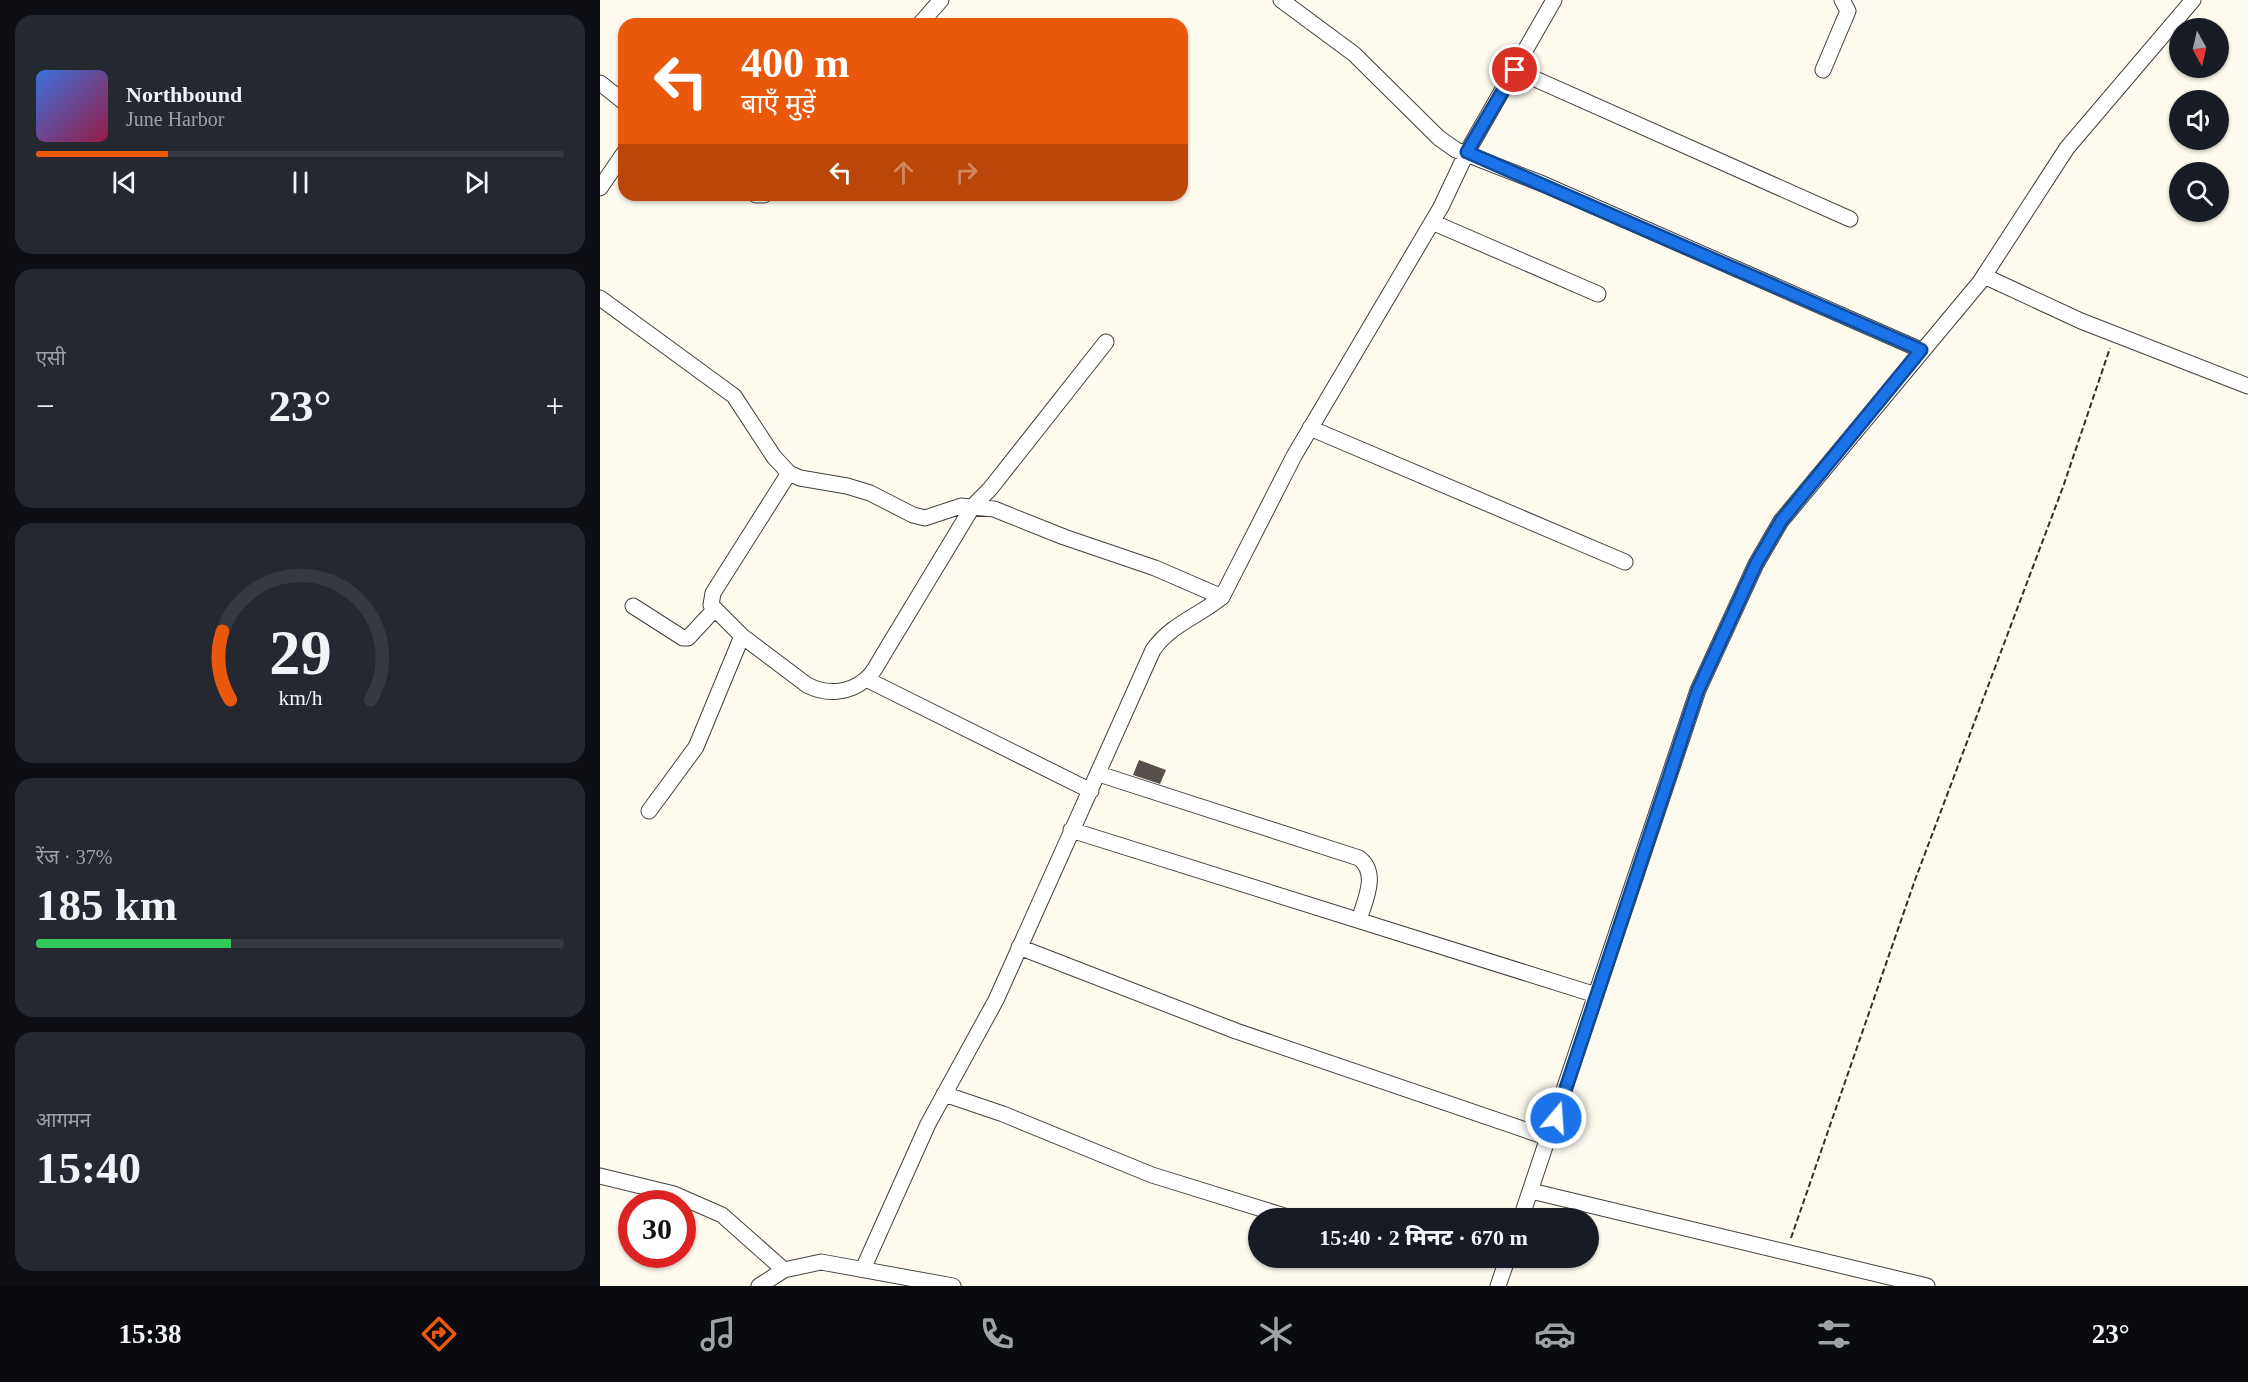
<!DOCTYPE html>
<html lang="hi">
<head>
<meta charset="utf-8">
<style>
  body { margin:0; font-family:"Times New Roman","Noto Sans Devanagari",serif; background:#242831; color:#f1f3f6; height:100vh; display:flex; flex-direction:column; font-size:22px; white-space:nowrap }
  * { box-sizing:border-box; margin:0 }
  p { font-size:20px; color:#9ea1a6 }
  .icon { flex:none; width:33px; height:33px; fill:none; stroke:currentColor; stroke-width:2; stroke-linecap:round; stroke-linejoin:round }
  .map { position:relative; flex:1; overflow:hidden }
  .side { display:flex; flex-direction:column; gap:15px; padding:15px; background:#0d0f14; width:600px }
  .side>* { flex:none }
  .banner { position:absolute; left:18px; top:18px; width:570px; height:183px; border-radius:18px; box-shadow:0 2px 4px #0004; background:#ea580c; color:#fff; overflow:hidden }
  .needle { width:39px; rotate:172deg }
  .fabs { position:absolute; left:1569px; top:18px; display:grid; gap:12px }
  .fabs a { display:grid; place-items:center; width:60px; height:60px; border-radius:50%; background:#171b24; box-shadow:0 2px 4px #0004; font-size:30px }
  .speed { position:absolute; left:18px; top:1190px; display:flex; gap:12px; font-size:30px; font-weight:700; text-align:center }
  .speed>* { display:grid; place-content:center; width:78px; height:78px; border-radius:50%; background:#171b24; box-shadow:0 2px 4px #0004; line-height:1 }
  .speed .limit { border:9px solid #d22; background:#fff; color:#111 }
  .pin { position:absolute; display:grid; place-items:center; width:51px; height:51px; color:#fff; margin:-26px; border:3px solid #fff; border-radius:50%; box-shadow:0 2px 6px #0007 }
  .me { position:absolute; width:66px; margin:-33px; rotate:18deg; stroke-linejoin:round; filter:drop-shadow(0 0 4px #0008) }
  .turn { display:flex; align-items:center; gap:21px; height:126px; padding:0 24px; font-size:27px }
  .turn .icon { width:78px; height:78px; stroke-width:2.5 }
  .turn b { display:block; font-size:42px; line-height:51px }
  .lanes { display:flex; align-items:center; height:57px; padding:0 24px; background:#0003; justify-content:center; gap:30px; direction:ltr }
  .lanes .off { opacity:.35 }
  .big { font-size:45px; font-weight:800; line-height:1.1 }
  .side .widget { flex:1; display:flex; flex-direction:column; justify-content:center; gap:9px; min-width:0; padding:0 21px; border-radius:18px; background:#242831 }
  .side .dial { align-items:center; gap:0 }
  .dial svg { height:156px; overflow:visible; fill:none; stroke:#363941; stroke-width:7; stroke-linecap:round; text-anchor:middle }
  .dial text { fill:#f1f3f6; stroke:none }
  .song { display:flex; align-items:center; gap:18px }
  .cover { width:72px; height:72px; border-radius:9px; background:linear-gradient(135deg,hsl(220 70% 55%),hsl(340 70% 35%)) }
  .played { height:6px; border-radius:3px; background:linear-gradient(90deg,#ea580c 25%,#363941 25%) }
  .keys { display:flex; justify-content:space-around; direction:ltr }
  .heat { display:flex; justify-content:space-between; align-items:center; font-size:33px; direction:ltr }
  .charge { height:9px; border-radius:4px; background:linear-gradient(90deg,#34c759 37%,#363941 0) }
  .trip { position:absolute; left:648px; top:1208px; width:351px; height:60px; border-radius:30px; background:#171b24; box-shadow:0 2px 4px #0004; font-weight:800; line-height:60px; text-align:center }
  .dock { display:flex; height:96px; justify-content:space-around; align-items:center; background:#090b0e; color:#9ea1a6 }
  .dock .icon { width:42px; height:42px }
  .dock .on { color:#ea580c }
  .dock b { font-size:27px; color:#f1f3f6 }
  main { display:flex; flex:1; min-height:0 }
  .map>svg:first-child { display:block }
</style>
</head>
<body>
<main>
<section class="side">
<div class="widget">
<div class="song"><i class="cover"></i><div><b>Northbound</b><p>June Harbor</p></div></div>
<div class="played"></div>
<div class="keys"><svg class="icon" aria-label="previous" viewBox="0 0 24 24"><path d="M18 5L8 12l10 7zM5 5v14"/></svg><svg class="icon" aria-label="pause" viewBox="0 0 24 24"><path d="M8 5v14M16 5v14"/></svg><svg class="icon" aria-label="next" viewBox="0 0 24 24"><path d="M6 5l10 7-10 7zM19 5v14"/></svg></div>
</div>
<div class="widget"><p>एसी</p>
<div class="heat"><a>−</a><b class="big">23°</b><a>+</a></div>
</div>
<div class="widget dial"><svg viewBox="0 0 100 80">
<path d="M14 69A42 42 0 1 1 86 69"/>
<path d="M14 69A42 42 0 0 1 10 34" stroke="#ea580c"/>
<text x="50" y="56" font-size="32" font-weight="700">29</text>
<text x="50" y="72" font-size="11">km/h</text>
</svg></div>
<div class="widget"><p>रेंज · 37%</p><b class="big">185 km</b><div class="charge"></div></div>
<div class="widget"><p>आगमन</p><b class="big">15:40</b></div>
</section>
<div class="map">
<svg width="1648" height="1286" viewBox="0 0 1648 1286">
  <rect width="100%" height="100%" fill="#fefaee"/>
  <!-- building -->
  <path fill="#554e4a" d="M 539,760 L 566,770 L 560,784 L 533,775 Z"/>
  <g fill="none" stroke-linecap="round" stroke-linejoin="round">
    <defs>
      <path id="minor" d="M 681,0 L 754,54 L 839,138 L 856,150 L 943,184 L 1321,350
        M 320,24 L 341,0
        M 915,70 L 1250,219
        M 1223,70 L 1248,11 L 1242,0
        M 0,83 L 24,102
        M 0,188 L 24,153
        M 156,195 L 164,195
        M 832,222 L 998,294
        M 1384,276 L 1481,321 L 1648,386
        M 0,298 L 134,396 L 174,457 L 189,473 L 200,478 L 247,486 L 270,493 L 313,515 L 325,518 L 361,506 L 394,509 L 464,537 L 555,568 L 622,597
        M 710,428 L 1025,562
        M 189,473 L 113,593 L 111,605 L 142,636 L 207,685 C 226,695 249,694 266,679 C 273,674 278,663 283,655 L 373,506 L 390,489 L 506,342
        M 33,606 L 83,638 L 88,638 L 114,610
        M 266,679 L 491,791
        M 499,774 L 759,858 C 779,873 765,900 759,920
        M 49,811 L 96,747 L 142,636
        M 471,830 L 996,995
        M 419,947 L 636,1031 L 949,1138
        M 344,1094 L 403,1114 L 552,1175 L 691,1218
        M 0,1176 L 74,1194 L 122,1215 L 184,1270
        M 931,1191 L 1327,1286
        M 921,1218 L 1098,690 L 1156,564 L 1181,521 L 1380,282 L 1467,148 L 1593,0
        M 263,1269 L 328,1124 L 396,1000 L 553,650 C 571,624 599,616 622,597 L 694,456 L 841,207 L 867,152 L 954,0
        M 159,1286 L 184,1270 L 221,1262 L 353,1286
        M 898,1286 L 908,1257"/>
    </defs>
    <!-- minor casing -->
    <use href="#minor" stroke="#404040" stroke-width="17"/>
    <!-- path -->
    <path stroke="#2f2f2f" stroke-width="2" stroke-dasharray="6 3" stroke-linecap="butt" d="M 1191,1238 L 1315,880 L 1463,487 L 1510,348"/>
    <!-- minor -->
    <use href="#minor" stroke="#fff" stroke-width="15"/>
  </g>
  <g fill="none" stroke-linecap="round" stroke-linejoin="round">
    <defs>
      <path id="route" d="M 915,70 L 867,152 L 1321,350 L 1181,521 L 1156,564 L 1098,690 L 956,1118"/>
    </defs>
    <!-- route casing -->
    <use href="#route" stroke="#114b97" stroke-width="15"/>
    <!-- route -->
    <use href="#route" stroke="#1a73e8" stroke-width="10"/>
  </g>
</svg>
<div class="fabs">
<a><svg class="needle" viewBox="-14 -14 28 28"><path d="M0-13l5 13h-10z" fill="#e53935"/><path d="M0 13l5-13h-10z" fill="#9ea1a6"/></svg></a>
<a><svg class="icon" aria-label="sound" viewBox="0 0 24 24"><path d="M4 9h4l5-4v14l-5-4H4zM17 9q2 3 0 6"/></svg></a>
<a><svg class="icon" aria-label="search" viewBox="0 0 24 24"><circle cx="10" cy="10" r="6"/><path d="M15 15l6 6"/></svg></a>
</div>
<div class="speed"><div class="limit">30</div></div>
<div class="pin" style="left:915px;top:70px;background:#d93025"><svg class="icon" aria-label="arrive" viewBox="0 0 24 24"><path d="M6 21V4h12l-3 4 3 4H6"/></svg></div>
<svg class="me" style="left:956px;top:1118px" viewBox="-20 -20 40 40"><circle r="17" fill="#1a73e8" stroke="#fff" stroke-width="3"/><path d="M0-11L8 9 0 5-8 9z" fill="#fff"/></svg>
<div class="trip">15:40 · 2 मिनट · 670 m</div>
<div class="banner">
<div class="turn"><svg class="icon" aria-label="left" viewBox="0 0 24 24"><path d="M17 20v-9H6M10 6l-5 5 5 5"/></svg><div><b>400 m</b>बाएँ मुड़ें</div></div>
<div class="lanes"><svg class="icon" aria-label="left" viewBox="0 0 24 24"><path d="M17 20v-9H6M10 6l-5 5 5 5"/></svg><svg class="icon off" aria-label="ahead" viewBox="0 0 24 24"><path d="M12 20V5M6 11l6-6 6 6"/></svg><svg class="icon off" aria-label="right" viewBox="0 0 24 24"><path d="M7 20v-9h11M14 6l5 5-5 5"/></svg></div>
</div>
</div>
</main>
<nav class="dock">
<b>15:38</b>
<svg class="icon on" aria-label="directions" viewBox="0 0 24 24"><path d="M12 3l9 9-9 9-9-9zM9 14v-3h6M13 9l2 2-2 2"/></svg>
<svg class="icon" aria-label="music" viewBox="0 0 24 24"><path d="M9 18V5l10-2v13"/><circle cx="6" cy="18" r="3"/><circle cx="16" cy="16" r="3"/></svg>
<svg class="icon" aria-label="phone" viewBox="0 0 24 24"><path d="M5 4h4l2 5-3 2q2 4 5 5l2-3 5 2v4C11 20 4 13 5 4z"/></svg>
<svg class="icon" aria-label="climate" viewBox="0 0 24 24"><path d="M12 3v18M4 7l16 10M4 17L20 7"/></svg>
<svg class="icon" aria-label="car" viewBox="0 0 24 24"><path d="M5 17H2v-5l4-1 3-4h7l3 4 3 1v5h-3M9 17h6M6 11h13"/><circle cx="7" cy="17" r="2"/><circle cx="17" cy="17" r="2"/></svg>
<svg class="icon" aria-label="filters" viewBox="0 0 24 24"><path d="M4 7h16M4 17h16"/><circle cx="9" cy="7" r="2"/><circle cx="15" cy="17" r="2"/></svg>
<b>23°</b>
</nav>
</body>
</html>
